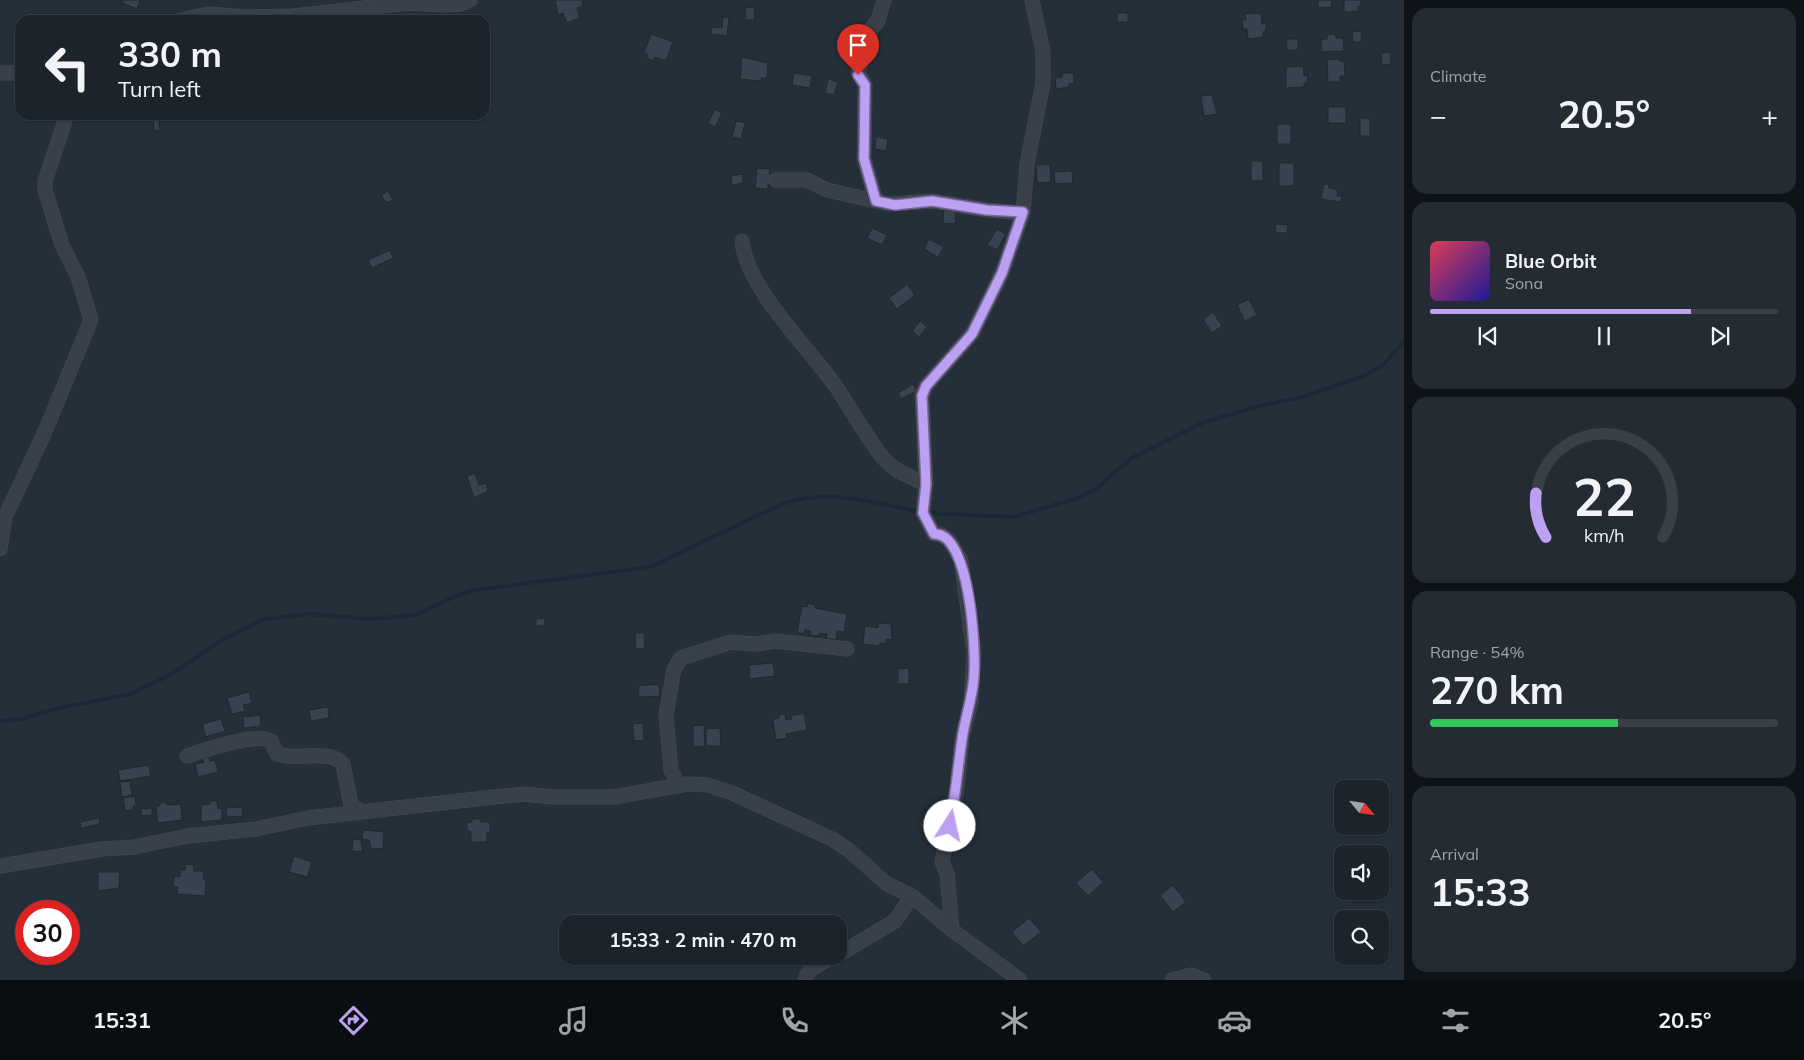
<!DOCTYPE html>
<html lang="en">
<head>
<meta charset="utf-8">
<style>
  body { margin:0; font-family:Mulish,sans-serif; background:#252b33; color:#f1f3f6; height:100vh; display:flex; flex-direction:column; font-size:19px; white-space:nowrap }
  * { box-sizing:border-box; margin:0 }
  p { font-size:16px; color:#a0a4a9 }
  .icon { flex:none; width:28px; height:28px; fill:none; stroke:currentColor; stroke-width:2; stroke-linecap:round; stroke-linejoin:round }
  .map { position:relative; flex:1; overflow:hidden }
  .drawer { display:flex; flex-direction:column; gap:8px; padding:8px; background:#0f1318; width:400px }
  .drawer>* { flex:none }
  .hud { position:absolute; left:15px; top:15px; width:475px; height:105px; border-radius:15px; box-shadow:0 1px 4px #0004,0 0 0 1px #3a4047; background:#1c232b; color:#f1f3f6; overflow:hidden }
  .needle { width:32px; rotate:119deg }
  .buttons { position:absolute; left:1334px; top:780px; display:grid; gap:10px }
  .buttons a { display:grid; place-items:center; width:55px; height:55px; border-radius:10px; background:#1c232b; box-shadow:0 1px 4px #0004,0 0 0 1px #3a4047; font-size:25px }
  .speed { position:absolute; left:15px; top:900px; display:flex; gap:10px; font-size:25px; font-weight:700; text-align:center }
  .speed>* { display:grid; place-content:center; width:65px; height:65px; border-radius:50%; background:#1c232b; box-shadow:0 1px 4px #0004,0 0 0 1px #3a4047; line-height:1 }
  .speed .limit { border:8px solid #d22; background:#fff; color:#111 }
  .pin { position:absolute; display:grid; place-items:center; width:42px; height:42px; color:#fff; margin:-51px -21px; border-radius:50% 50% 50% 0; rotate:-45deg; box-shadow:0 0 5px #0007 }
  .pin .icon { rotate:45deg }
  .me { position:absolute; width:55px; margin:-28px; rotate:10deg; stroke-linejoin:round; filter:drop-shadow(0 0 4px #0008) }
  .turn { display:flex; align-items:center; gap:18px; height:105px; padding:0 20px; font-size:22px }
  .turn .icon { width:65px; height:65px; stroke-width:2.5 }
  .turn b { display:block; font-size:35px; line-height:42px }
  .big { font-size:38px; font-weight:700; line-height:1.1 }
  .drawer .card { flex:1; display:flex; flex-direction:column; justify-content:center; gap:8px; min-width:0; padding:0 18px; border-radius:15px; background:#252b33 }
  .drawer .dial { align-items:center; gap:0 }
  .dial svg { height:130px; overflow:visible; fill:none; stroke:#3a4047; stroke-width:7; stroke-linecap:round; text-anchor:middle }
  .dial text { fill:#f1f3f6; stroke:none }
  .song { display:flex; align-items:center; gap:15px }
  .cover { width:60px; height:60px; border-radius:8px; background:linear-gradient(135deg,hsl(350 70% 55%),hsl(240 70% 35%)) }
  .played { height:5px; border-radius:2px; background:linear-gradient(90deg,#bca0f2 75%,#3a4047 75%) }
  .keys { display:flex; justify-content:space-around; direction:ltr }
  .heat { display:flex; justify-content:space-between; align-items:center; font-size:28px; direction:ltr }
  .charge { height:8px; border-radius:4px; background:linear-gradient(90deg,#34c759 54%,#3a4047 0) }
  .trip { position:absolute; left:559px; top:915px; width:288px; height:50px; border-radius:15px; background:#1c232b; box-shadow:0 1px 4px #0004,0 0 0 1px #3a4047; font-weight:700; line-height:50px; text-align:center }
  .dock { display:flex; height:80px; justify-content:space-around; align-items:center; background:#0b0e11; color:#a0a4a9 }
  .dock .icon { width:35px; height:35px }
  .dock .on { color:#bca0f2 }
  .dock b { font-size:22px; color:#f1f3f6 }
  main { display:flex; flex:1; min-height:0 }
  .map>svg:first-child { display:block }
</style>
</head>
<body>
<main>
<div class="map">
<svg width="1404" height="980" viewBox="0 0 1404 980">
  <rect width="100%" height="100%" fill="#252f39"/>
  <g fill="none" stroke-linecap="round" stroke-linejoin="round">
    <!-- stream -->
    <path stroke="#1a2735" stroke-width="4" d="M 927,513 L 1014,517 L 1078,498 L 1097,488 L 1130,459 L 1204,422 L 1260,406 L 1303,397 L 1364,376 L 1383,365 L 1404,342
      M 0,721 L 21,719 L 63,707 L 131,694 L 172,674 L 225,638 L 265,619 L 308,614 L 372,619 L 416,615 L 456,596 L 475,590 L 650,567 L 782,504 C 829,488 874,502 920,512"/>
  </g>
  <!-- building -->
  <path fill="#38434f" stroke="#202730" d="M 123,0 L 140,0 L 137,9 L 122,3 Z
    M 555,0 L 582,0 L 583,5 L 577,8 L 580,18 L 567,23 L 563,13 L 558,15 Z
    M 1318,0 L 1331,0 L 1332,7 L 1318,8 Z
    M 1344,0 L 1361,0 L 1361,6 L 1358,6 L 1358,11 L 1344,12 Z
    M 754,7 L 755,20 L 746,20 L 745,8 Z
    M 1117,13 L 1128,13 L 1128,22 L 1117,22 Z
    M 1261,13 L 1262,24 L 1266,23 L 1266,31 L 1263,32 L 1263,37 L 1248,39 L 1247,29 L 1243,29 L 1242,20 L 1246,20 L 1245,14 Z
    M 723,17 L 729,18 L 727,36 L 711,34 L 712,27 L 722,28 Z
    M 1361,31 L 1362,42 L 1353,42 L 1352,32 Z
    M 651,34 L 673,42 L 666,61 L 655,57 L 653,61 L 646,58 L 648,54 L 644,53 Z
    M 1335,34 L 1336,38 L 1343,38 L 1344,51 L 1322,52 L 1321,39 L 1327,39 L 1327,35 Z
    M 1286,39 L 1298,39 L 1298,50 L 1287,50 Z
    M 1390,52 L 1391,64 L 1382,65 L 1381,53 Z
    M 742,57 L 768,63 L 767,78 L 761,78 L 761,81 L 740,79 Z
    M 1339,59 L 1339,61 L 1344,61 L 1345,76 L 1340,76 L 1340,82 L 1328,82 L 1327,60 Z
    M 1303,66 L 1304,76 L 1307,75 L 1308,83 L 1304,83 L 1304,87 L 1286,88 L 1286,67 Z
    M 794,73 L 812,76 L 810,88 L 792,85 Z
    M 1062,73 L 1074,73 L 1074,83 L 1069,84 L 1069,87 L 1056,89 L 1055,78 L 1062,77 Z
    M 828,79 L 838,82 L 834,95 L 825,93 Z
    M 1212,95 L 1217,114 L 1204,116 L 1201,96 Z
    M 1328,107 L 1346,107 L 1346,123 L 1328,123 Z
    M 715,109 L 722,113 L 715,127 L 708,123 Z
    M 153,115 L 158,115 L 160,130 L 154,131 Z
    M 1360,118 L 1370,118 L 1370,136 L 1360,136 Z
    M 736,121 L 745,123 L 741,139 L 732,137 Z
    M 1277,124 L 1291,124 L 1291,144 L 1277,144 Z
    M 876,137 L 888,139 L 886,151 L 875,149 Z
    M 1251,161 L 1263,161 L 1263,181 L 1251,181 Z
    M 1279,163 L 1294,163 L 1294,186 L 1279,186 Z
    M 1050,164 L 1051,182 L 1037,183 L 1036,165 Z
    M 757,168 L 770,169 L 769,174 L 774,175 L 773,185 L 768,184 L 768,189 L 755,188 Z
    M 1072,171 L 1073,183 L 1055,184 L 1054,172 Z
    M 742,174 L 743,183 L 732,185 L 731,176 Z
    M 1324,184 L 1329,185 L 1329,188 L 1338,190 L 1337,196 L 1342,196 L 1341,202 L 1321,199 Z
    M 388,191 L 393,200 L 386,203 L 381,195 Z
    M 944,206 L 956,207 L 955,224 L 943,223 Z
    M 1276,224 L 1288,225 L 1287,233 L 1275,233 Z
    M 872,228 L 887,235 L 882,245 L 867,238 Z
    M 997,229 L 1006,234 L 997,250 L 987,245 Z
    M 929,239 L 944,247 L 938,257 L 924,249 Z
    M 390,250 L 393,258 L 372,268 L 368,260 Z
    M 907,284 L 915,295 L 897,309 L 889,298 Z
    M 1249,299 L 1257,315 L 1245,321 L 1237,305 Z
    M 1213,312 L 1222,326 L 1212,333 L 1203,319 Z
    M 920,321 L 927,327 L 919,337 L 912,331 Z
    M 913,384 L 917,391 L 901,399 L 898,393 Z
    M 475,473 L 479,485 L 486,483 L 488,491 L 474,498 L 467,476 Z
    M 808,603 L 815,605 L 815,608 L 847,614 L 844,632 L 837,631 L 836,640 L 826,638 L 827,634 L 819,633 L 819,636 L 810,635 L 811,631 L 805,630 L 804,634 L 797,632 L 802,606 L 807,607 Z
    M 545,618 L 545,626 L 536,626 L 536,619 Z
    M 879,623 L 891,624 L 892,640 L 886,639 L 886,644 L 880,643 L 879,646 L 863,644 L 865,626 L 878,628 Z
    M 635,633 L 644,633 L 645,648 L 636,649 Z
    M 773,663 L 775,676 L 750,679 L 749,665 Z
    M 909,668 L 909,684 L 898,684 L 898,669 Z
    M 659,684 L 660,696 L 639,697 L 638,686 Z
    M 249,692 L 252,703 L 243,705 L 245,711 L 232,714 L 227,698 Z
    M 328,707 L 329,718 L 311,721 L 309,710 Z
    M 804,713 L 807,730 L 786,734 L 787,738 L 776,740 L 773,719 L 779,718 L 779,715 L 785,714 L 786,720 L 792,719 L 791,716 Z
    M 260,715 L 261,726 L 244,728 L 243,717 Z
    M 221,719 L 225,731 L 206,737 L 202,724 Z
    M 643,723 L 644,740 L 634,741 L 633,724 Z
    M 704,725 L 705,746 L 693,747 L 693,726 Z
    M 720,728 L 721,746 L 706,746 L 706,729 Z
    M 209,757 L 210,761 L 215,760 L 218,772 L 198,777 L 195,764 L 204,762 L 203,758 Z
    M 149,765 L 151,776 L 120,781 L 118,770 Z
    M 130,781 L 132,795 L 122,797 L 120,782 Z
    M 135,796 L 136,805 L 133,806 L 133,810 L 125,811 L 123,798 Z
    M 210,801 L 217,801 L 218,809 L 222,808 L 222,820 L 201,822 L 201,805 L 210,804 Z
    M 166,802 L 166,805 L 181,804 L 182,820 L 158,823 L 156,806 L 160,806 L 160,803 Z
    M 242,807 L 243,816 L 227,817 L 226,808 Z
    M 152,808 L 152,815 L 141,816 L 141,809 Z
    M 99,818 L 100,824 L 81,828 L 80,822 Z
    M 472,819 L 481,819 L 481,822 L 490,822 L 490,833 L 487,833 L 487,842 L 471,842 L 471,831 L 467,831 L 467,822 L 472,822 Z
    M 363,830 L 384,832 L 383,849 L 371,848 L 369,840 L 362,839 Z
    M 353,839 L 361,840 L 363,852 L 352,851 Z
    M 294,856 L 312,862 L 307,877 L 289,872 Z
    M 185,864 L 194,865 L 194,871 L 204,871 L 203,879 L 206,879 L 205,896 L 177,894 L 178,887 L 173,887 L 174,876 L 180,877 L 180,870 L 185,870 Z
    M 1092,869 L 1103,882 L 1088,896 L 1076,883 Z
    M 98,872 L 120,872 L 119,888 L 98,891 Z
    M 1173,885 L 1186,902 L 1173,912 L 1160,895 Z
    M 1029,918 L 1041,932 L 1023,946 L 1012,932 Z"/>
  <g fill="none" stroke-linecap="round" stroke-linejoin="round">
    <defs>
      <path id="minor" d="M 180,20 L 208,14 L 246,17 L 293,16 L 408,3 L 446,5 L 461,4 L 470,0
        M 0,73 L 20,73
        M 776,180 L 807,180 L 827,190 L 889,204 L 932,201 L 987,210 L 1023,213
        M 876,201 L 864,159 L 865,85 L 858,72 L 871,29 L 878,21 L 884,0
        M 742,241 C 746,288 810,349 837,388 C 852,411 866,436 883,458 C 894,471 911,477 926,484
        M 0,549 L 5,517 L 44,434 L 91,320 L 78,277 L 62,245 L 45,190 L 45,181 L 67,115
        M 187,756 C 205,750 255,732 271,741 L 277,754 L 281,755 C 300,760 329,749 343,764 L 351,805 L 361,812
        M 679,786 L 671,770 L 666,715 L 674,669 L 681,658 L 731,642 L 756,644 L 776,641 L 847,649
        M 0,866 L 102,849 L 134,847 L 188,836 L 256,829 L 308,818 L 485,798 L 525,794 L 552,797 L 613,797 L 688,784 L 708,785 L 732,793 L 832,839 L 850,851 L 887,884 L 912,896 L 952,930 L 1020,980
        M 952,930 L 947,873 L 942,862 L 957,788 L 962,738 L 971,702 L 974,653 L 961,560 L 949,540 L 940,534 L 934,534 L 923,513 L 926,484 L 922,396 L 926,386 L 972,334 L 1002,273 L 1023,213 L 1027,164 L 1043,83 L 1043,52 L 1032,0
        M 838,955 L 895,921 L 912,896
        M 805,980 C 807,967 825,962 835,956
        M 1172,980 L 1191,975 L 1204,980"/>
    </defs>
    <!-- minor casing -->
    <use href="#minor" stroke="#454c55" stroke-width="15"/>
    <!-- minor -->
    <use href="#minor" stroke="#394049" stroke-width="14"/>
  </g>
  <g fill="none" stroke-linecap="round" stroke-linejoin="round">
    <defs>
      <path id="route" d="M 858,75 L 865,85 L 864,159 L 876,201 L 895,205 L 932,201 L 987,210 L 1023,212 L 1002,273 L 972,334 L 926,386 L 922,396 L 926,484 L 923,513 L 934,534 C 970,532 976,649 974,675 C 973,697 965,718 962,739 C 958,768 955,797 950,826"/>
    </defs>
    <!-- route casing -->
    <use href="#route" stroke="#7a689d" stroke-width="12"/>
    <!-- route -->
    <use href="#route" stroke="#bca0f2" stroke-width="9"/>
  </g>
</svg>
<div class="buttons">
<a><svg class="needle" viewBox="-14 -14 28 28"><path d="M0-13l5 13h-10z" fill="#e53935"/><path d="M0 13l5-13h-10z" fill="#a0a4a9"/></svg></a>
<a><svg class="icon" aria-label="sound" viewBox="0 0 24 24"><path d="M4 9h4l5-4v14l-5-4H4zM17 9q2 3 0 6"/></svg></a>
<a><svg class="icon" aria-label="search" viewBox="0 0 24 24"><circle cx="10" cy="10" r="6"/><path d="M15 15l6 6"/></svg></a>
</div>
<div class="speed"><div class="limit">30</div></div>
<div class="pin" style="left:858px;top:75px;background:#d93025"><svg class="icon" aria-label="arrive" viewBox="0 0 24 24"><path d="M6 21V4h12l-3 4 3 4H6"/></svg></div>
<svg class="me" style="left:950px;top:826px" viewBox="-20 -20 40 40"><circle r="19" fill="#fff"/><path d="M0-13L10 11 0 6-10 11z" fill="#bca0f2"/></svg>
<div class="trip">15:33 · 2 min · 470 m</div>
<div class="hud">
<div class="turn"><svg class="icon" aria-label="left" viewBox="0 0 24 24"><path d="M17 20v-9H6M10 6l-5 5 5 5"/></svg><div><b>330 m</b>Turn left</div></div>
</div>
</div>
<section class="drawer">
<div class="card"><p>Climate</p>
<div class="heat"><a>−</a><b class="big">20.5°</b><a>+</a></div>
</div>
<div class="card">
<div class="song"><i class="cover"></i><div><b>Blue Orbit</b><p>Sona</p></div></div>
<div class="played"></div>
<div class="keys"><svg class="icon" aria-label="previous" viewBox="0 0 24 24"><path d="M18 5L8 12l10 7zM5 5v14"/></svg><svg class="icon" aria-label="pause" viewBox="0 0 24 24"><path d="M8 5v14M16 5v14"/></svg><svg class="icon" aria-label="next" viewBox="0 0 24 24"><path d="M6 5l10 7-10 7zM19 5v14"/></svg></div>
</div>
<div class="card dial"><svg viewBox="0 0 100 80">
<path d="M14 69A42 42 0 1 1 86 69"/>
<path d="M14 69A42 42 0 0 1 8 42" stroke="#bca0f2"/>
<text x="50" y="56" font-size="32" font-weight="700">22</text>
<text x="50" y="72" font-size="11">km/h</text>
</svg></div>
<div class="card"><p>Range · 54%</p><b class="big">270 km</b><div class="charge"></div></div>
<div class="card"><p>Arrival</p><b class="big">15:33</b></div>
</section>
</main>
<nav class="dock">
<b>15:31</b>
<svg class="icon on" aria-label="directions" viewBox="0 0 24 24"><path d="M12 3l9 9-9 9-9-9zM9 14v-3h6M13 9l2 2-2 2"/></svg>
<svg class="icon" aria-label="music" viewBox="0 0 24 24"><path d="M9 18V5l10-2v13"/><circle cx="6" cy="18" r="3"/><circle cx="16" cy="16" r="3"/></svg>
<svg class="icon" aria-label="phone" viewBox="0 0 24 24"><path d="M5 4h4l2 5-3 2q2 4 5 5l2-3 5 2v4C11 20 4 13 5 4z"/></svg>
<svg class="icon" aria-label="climate" viewBox="0 0 24 24"><path d="M12 3v18M4 7l16 10M4 17L20 7"/></svg>
<svg class="icon" aria-label="car" viewBox="0 0 24 24"><path d="M5 17H2v-5l4-1 3-4h7l3 4 3 1v5h-3M9 17h6M6 11h13"/><circle cx="7" cy="17" r="2"/><circle cx="17" cy="17" r="2"/></svg>
<svg class="icon" aria-label="filters" viewBox="0 0 24 24"><path d="M4 7h16M4 17h16"/><circle cx="9" cy="7" r="2"/><circle cx="15" cy="17" r="2"/></svg>
<b>20.5°</b>
</nav>
</body>
</html>
